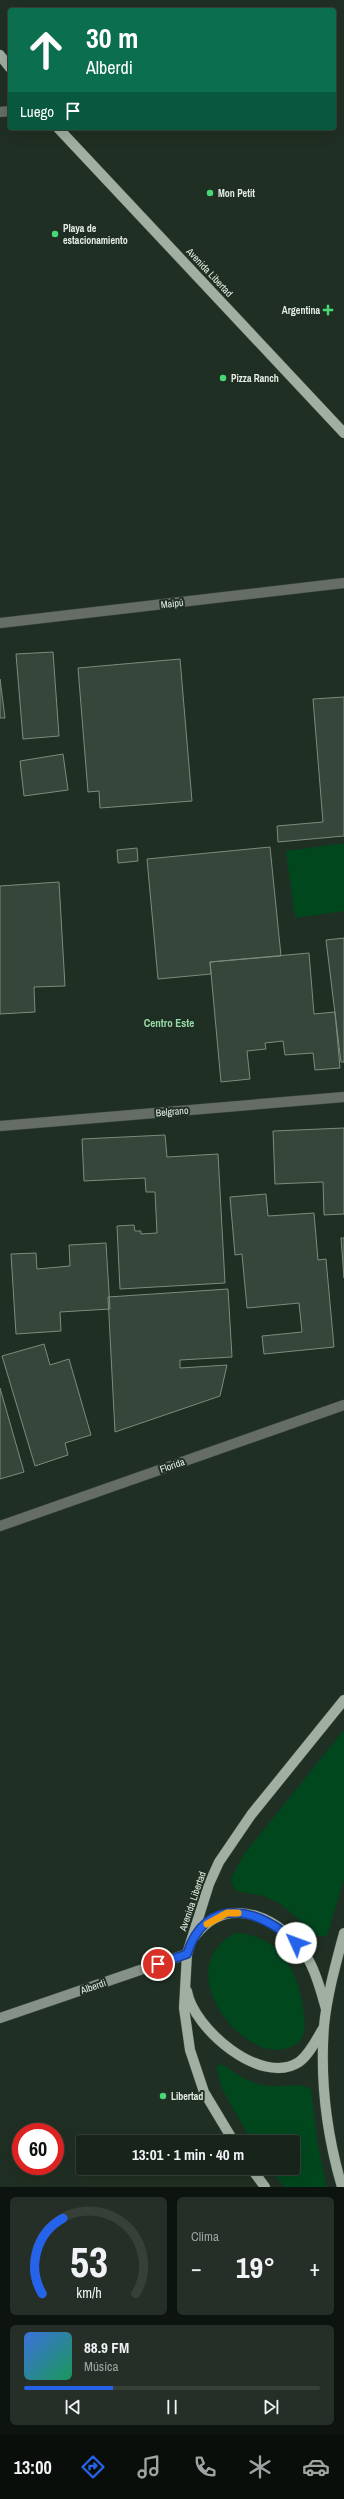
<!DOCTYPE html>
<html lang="es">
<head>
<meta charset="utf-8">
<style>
  body { margin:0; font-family:"Archivo Narrow",sans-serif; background:#252f27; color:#f1f3f6; height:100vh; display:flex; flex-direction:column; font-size:15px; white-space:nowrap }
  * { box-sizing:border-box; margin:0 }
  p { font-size:13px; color:#9fa4a2 }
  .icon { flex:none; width:22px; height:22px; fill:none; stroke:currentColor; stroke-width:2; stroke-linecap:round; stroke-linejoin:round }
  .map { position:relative; height:2187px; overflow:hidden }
  .panel { display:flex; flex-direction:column; gap:10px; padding:10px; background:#0d130e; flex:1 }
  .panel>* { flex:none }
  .top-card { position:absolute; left:8px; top:8px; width:328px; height:122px; border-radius:4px; box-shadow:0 4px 16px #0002,0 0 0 1px #364039; background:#0b6e4f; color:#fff; overflow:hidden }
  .speed { position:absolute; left:12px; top:2123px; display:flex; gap:8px; font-size:20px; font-weight:700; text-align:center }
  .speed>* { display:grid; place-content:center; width:52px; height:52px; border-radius:50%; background:#18231a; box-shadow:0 4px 16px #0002,0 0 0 1px #364039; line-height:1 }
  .speed .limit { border:6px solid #d22; background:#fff; color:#111 }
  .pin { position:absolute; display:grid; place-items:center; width:34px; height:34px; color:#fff; margin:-17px; border:2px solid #fff; border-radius:50%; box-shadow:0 1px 4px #0007 }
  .me { position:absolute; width:44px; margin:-22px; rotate:313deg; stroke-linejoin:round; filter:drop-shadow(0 0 3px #0008) }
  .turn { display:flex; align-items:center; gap:14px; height:84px; padding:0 12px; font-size:18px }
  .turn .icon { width:52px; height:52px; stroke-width:2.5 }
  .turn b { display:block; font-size:28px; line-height:34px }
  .then { display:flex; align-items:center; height:38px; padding:0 12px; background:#0003; gap:8px; font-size:15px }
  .big { font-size:30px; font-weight:700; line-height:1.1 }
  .panel .tile { flex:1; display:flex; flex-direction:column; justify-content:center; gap:6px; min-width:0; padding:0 14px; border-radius:6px; background:#252f27 }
  .panel .dial { align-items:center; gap:0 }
  .dial svg { height:104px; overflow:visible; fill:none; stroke:#364039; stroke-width:7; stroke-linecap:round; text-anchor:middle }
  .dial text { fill:#f1f3f6; stroke:none }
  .song { display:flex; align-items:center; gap:12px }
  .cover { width:48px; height:48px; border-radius:6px; background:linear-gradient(135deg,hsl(220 70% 55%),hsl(150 70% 35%)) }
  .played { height:4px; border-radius:2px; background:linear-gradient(90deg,#2563eb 30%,#364039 30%) }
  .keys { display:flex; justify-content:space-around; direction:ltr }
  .heat { display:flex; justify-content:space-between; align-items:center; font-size:22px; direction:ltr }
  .panel .tiles { flex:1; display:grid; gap:10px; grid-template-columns:1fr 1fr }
  .tile:last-child { grid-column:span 2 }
  .trip { position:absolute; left:76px; top:2135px; width:224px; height:40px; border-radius:4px; background:#18231a; box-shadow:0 4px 16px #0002,0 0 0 1px #364039; font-weight:700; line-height:40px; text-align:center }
  .menu { display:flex; height:64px; justify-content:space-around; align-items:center; background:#0a0e0a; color:#9fa4a2 }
  .menu .icon { width:28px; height:28px }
  .menu .on { color:#2563eb }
  .menu b { font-size:18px; color:#f1f3f6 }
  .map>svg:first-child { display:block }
</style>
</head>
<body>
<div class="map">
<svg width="344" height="2187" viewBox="0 0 344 2187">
  <rect width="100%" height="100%" fill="#202f23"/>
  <!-- green -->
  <path fill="#01471e" d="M 344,843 L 344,911 L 295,918 L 286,851 Z
    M 344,1730 L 344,1879 L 327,1936 L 318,1936 L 279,1903 L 263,1896 L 236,1891 L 230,1880 L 244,1854 Z
    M 236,1933 C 277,1934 299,1970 303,2008 C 304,2015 306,2025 304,2032 C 302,2041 295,2046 288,2048 C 241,2064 168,1966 236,1933 Z
    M 222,2064 C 237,2075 251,2084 269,2086 C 283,2087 301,2082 311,2089 L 318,2147 L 327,2187 L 284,2187 L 270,2168 L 293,2168 L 293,2142 L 252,2142 L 222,2089 L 216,2067 Z"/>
  <!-- building -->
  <path fill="#37463a" stroke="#7b8c7e" d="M 53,652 L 59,736 L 23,739 L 16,654 Z
    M 180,659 L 192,801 L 100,808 L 99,791 L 88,792 L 78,668 Z
    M 0,679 L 5,718 L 0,718 Z
    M 344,697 L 344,836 L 278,842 L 277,826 L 323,822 L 313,699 Z
    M 63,754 L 68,790 L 24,796 L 20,761 Z
    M 270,847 L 281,956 L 210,962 L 211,974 L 158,979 L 147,859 Z
    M 137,848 L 138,861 L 118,863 L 117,850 Z
    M 59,882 L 65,986 L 34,987 L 35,1012 L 0,1014 L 0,886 Z
    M 344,938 L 344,1062 L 341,1062 L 326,940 Z
    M 309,953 L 314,1014 L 335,1012 L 340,1068 L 315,1070 L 313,1053 L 285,1055 L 283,1041 L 265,1043 L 266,1049 L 247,1051 L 250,1079 L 221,1082 L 210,962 Z
    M 344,1128 L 344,1214 L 324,1215 L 323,1182 L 275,1184 L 273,1131 Z
    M 165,1135 L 167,1157 L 218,1154 L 225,1283 L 120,1289 L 117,1226 L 134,1225 L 135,1231 L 141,1231 L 141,1234 L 157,1233 L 155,1192 L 146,1192 L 145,1178 L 84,1181 L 82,1139 Z
    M 266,1194 L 268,1216 L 314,1213 L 318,1260 L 326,1259 L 334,1347 L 264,1354 L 262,1336 L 302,1332 L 299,1303 L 247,1308 L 242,1254 L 235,1255 L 230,1197 Z
    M 341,1238 L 344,1238 L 344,1278 Z
    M 106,1243 L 110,1309 L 60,1312 L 61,1331 L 16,1334 L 11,1254 L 36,1253 L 37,1269 L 70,1266 L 69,1245 Z
    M 228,1289 L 232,1357 L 180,1360 L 180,1368 L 227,1365 L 220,1396 L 115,1432 L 108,1297 Z
    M 44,1344 L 50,1365 L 69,1359 L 91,1435 L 65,1443 L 68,1455 L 35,1466 L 2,1356 Z
    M 0,1388 L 24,1472 L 0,1479 Z"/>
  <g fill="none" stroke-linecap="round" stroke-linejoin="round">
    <defs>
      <path id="minor" d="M 0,112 L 10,111
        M 0,623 L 344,583
        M 0,1126 L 344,1097
        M 0,1526 L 344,1405"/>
      <path id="secondary" d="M 0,2018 L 187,1954"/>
      <path id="primary" d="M 0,55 L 10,68
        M 58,128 L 344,433
        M 195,1936 C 229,1891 284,1919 308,1959 C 317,1974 321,1992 326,2009
        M 187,1991 C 193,2028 261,2087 299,2062 C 310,2054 317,2038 324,2027
        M 234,2142 L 204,2092 L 190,2050 L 184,2008 L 187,1954 L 209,1884 L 219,1862 L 251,1815 L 344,1700
        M 251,2168 L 265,2187
        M 342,2187 C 327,2136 320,2079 324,2026 C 327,1995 336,1963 344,1933"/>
    </defs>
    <!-- minor casing -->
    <use href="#minor" stroke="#3b4a3e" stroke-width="11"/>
    <!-- secondary casing -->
    <use href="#secondary" stroke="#3b4a3e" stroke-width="11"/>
    <!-- primary casing -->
    <use href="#primary" stroke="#3b4a3e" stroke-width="11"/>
    <!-- minor -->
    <use href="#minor" stroke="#666d67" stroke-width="10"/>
    <!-- secondary -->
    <use href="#secondary" stroke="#869288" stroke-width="10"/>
    <!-- primary -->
    <use href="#primary" stroke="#a0afa2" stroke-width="10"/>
  </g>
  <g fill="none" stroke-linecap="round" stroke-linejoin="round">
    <defs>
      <path id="route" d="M 158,1964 L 187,1954 C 206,1894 260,1908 296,1943"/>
    </defs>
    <!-- route casing -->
    <use href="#route" stroke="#184099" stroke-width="10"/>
    <!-- route -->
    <use href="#route" stroke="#2563eb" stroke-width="7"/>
    <!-- slow -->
    <path stroke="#f59e0b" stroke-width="7" d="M 207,1924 L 227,1913 L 238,1913"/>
  </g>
  <!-- markers -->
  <g fill="#4ad777" stroke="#202f23" stroke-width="1.5">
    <circle cx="210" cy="193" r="4"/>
    <circle cx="55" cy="234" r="4"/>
    <path d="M326 304h4v4h4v4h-4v4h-4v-4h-4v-4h4z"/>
    <circle cx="223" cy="378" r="4"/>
    <circle cx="163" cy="2096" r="4"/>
  </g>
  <g text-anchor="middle" stroke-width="4" stroke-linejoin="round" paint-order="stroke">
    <!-- poi labels -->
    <g font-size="10" font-weight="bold" fill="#e4ede5" stroke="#202f23" text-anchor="start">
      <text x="218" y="197">Mon Petit</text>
      <text x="63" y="232">Playa de<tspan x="63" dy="12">estacionamiento</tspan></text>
      <text x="320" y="314" text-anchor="end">Argentina</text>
      <text x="231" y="382">Pizza Ranch</text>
      <text x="171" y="2100">Libertad</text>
    </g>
    <!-- street labels -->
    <g font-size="10" fill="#e4ede5" stroke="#202f23">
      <text transform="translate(210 272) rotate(47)" y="4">Avenida Libertad</text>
      <text transform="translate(172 603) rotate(-7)" y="4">Maipú</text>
      <text transform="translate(172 1111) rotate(-5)" y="4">Belgrano</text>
      <text transform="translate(172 1465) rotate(-19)" y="4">Florida</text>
      <text transform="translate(192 1901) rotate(-71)" y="4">Avenida Libertad</text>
      <text transform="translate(93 1986) rotate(-19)" y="4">Alberdi</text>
    </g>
    <!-- neighbourhood labels -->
    <g font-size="11" font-weight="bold" fill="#98dba6" stroke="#202f23">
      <text x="169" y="1027">Centro Este</text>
    </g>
  </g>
</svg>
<div class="speed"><div class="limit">60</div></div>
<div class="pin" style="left:158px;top:1964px;background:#d93025"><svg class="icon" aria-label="arrive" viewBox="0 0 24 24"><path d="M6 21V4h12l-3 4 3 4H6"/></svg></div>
<svg class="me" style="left:296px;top:1943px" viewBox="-20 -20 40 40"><circle r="19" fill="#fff"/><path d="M0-13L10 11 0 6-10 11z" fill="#2563eb"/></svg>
<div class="trip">13:01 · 1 min · 40 m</div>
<div class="top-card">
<div class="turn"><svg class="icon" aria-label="ahead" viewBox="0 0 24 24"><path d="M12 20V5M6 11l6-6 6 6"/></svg><div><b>30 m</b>Alberdi</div></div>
<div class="then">Luego<svg class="icon" aria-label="arrive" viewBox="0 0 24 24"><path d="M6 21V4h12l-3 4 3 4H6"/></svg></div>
</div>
</div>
<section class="panel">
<div class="tiles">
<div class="tile dial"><svg viewBox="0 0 100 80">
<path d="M14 69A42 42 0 1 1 86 69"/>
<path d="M14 69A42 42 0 0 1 30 11" stroke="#2563eb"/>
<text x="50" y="56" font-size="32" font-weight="700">53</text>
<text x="50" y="72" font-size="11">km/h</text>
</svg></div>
<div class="tile"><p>Clima</p>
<div class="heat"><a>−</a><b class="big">19°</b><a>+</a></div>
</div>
<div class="tile">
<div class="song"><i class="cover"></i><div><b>88.9 FM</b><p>Música</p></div></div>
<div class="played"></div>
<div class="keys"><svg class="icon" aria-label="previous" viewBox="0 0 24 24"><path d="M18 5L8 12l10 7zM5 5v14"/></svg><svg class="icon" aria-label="pause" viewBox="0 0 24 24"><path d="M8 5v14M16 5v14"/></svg><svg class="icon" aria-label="next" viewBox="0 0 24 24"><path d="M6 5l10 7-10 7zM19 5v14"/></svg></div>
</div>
</div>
</section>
<nav class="menu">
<b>13:00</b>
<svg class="icon on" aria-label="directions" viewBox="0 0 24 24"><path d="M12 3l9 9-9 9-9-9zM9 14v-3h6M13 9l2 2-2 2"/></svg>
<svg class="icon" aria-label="music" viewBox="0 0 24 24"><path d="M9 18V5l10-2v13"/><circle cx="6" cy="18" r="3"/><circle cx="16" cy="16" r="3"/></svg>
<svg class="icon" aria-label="phone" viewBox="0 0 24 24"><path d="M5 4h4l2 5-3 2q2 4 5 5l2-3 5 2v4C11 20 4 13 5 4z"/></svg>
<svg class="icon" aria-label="climate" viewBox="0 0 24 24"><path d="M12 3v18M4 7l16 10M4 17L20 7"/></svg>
<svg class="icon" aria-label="car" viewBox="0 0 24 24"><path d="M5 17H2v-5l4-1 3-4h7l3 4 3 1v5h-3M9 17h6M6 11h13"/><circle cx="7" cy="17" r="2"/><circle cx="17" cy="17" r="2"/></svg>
</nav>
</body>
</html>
